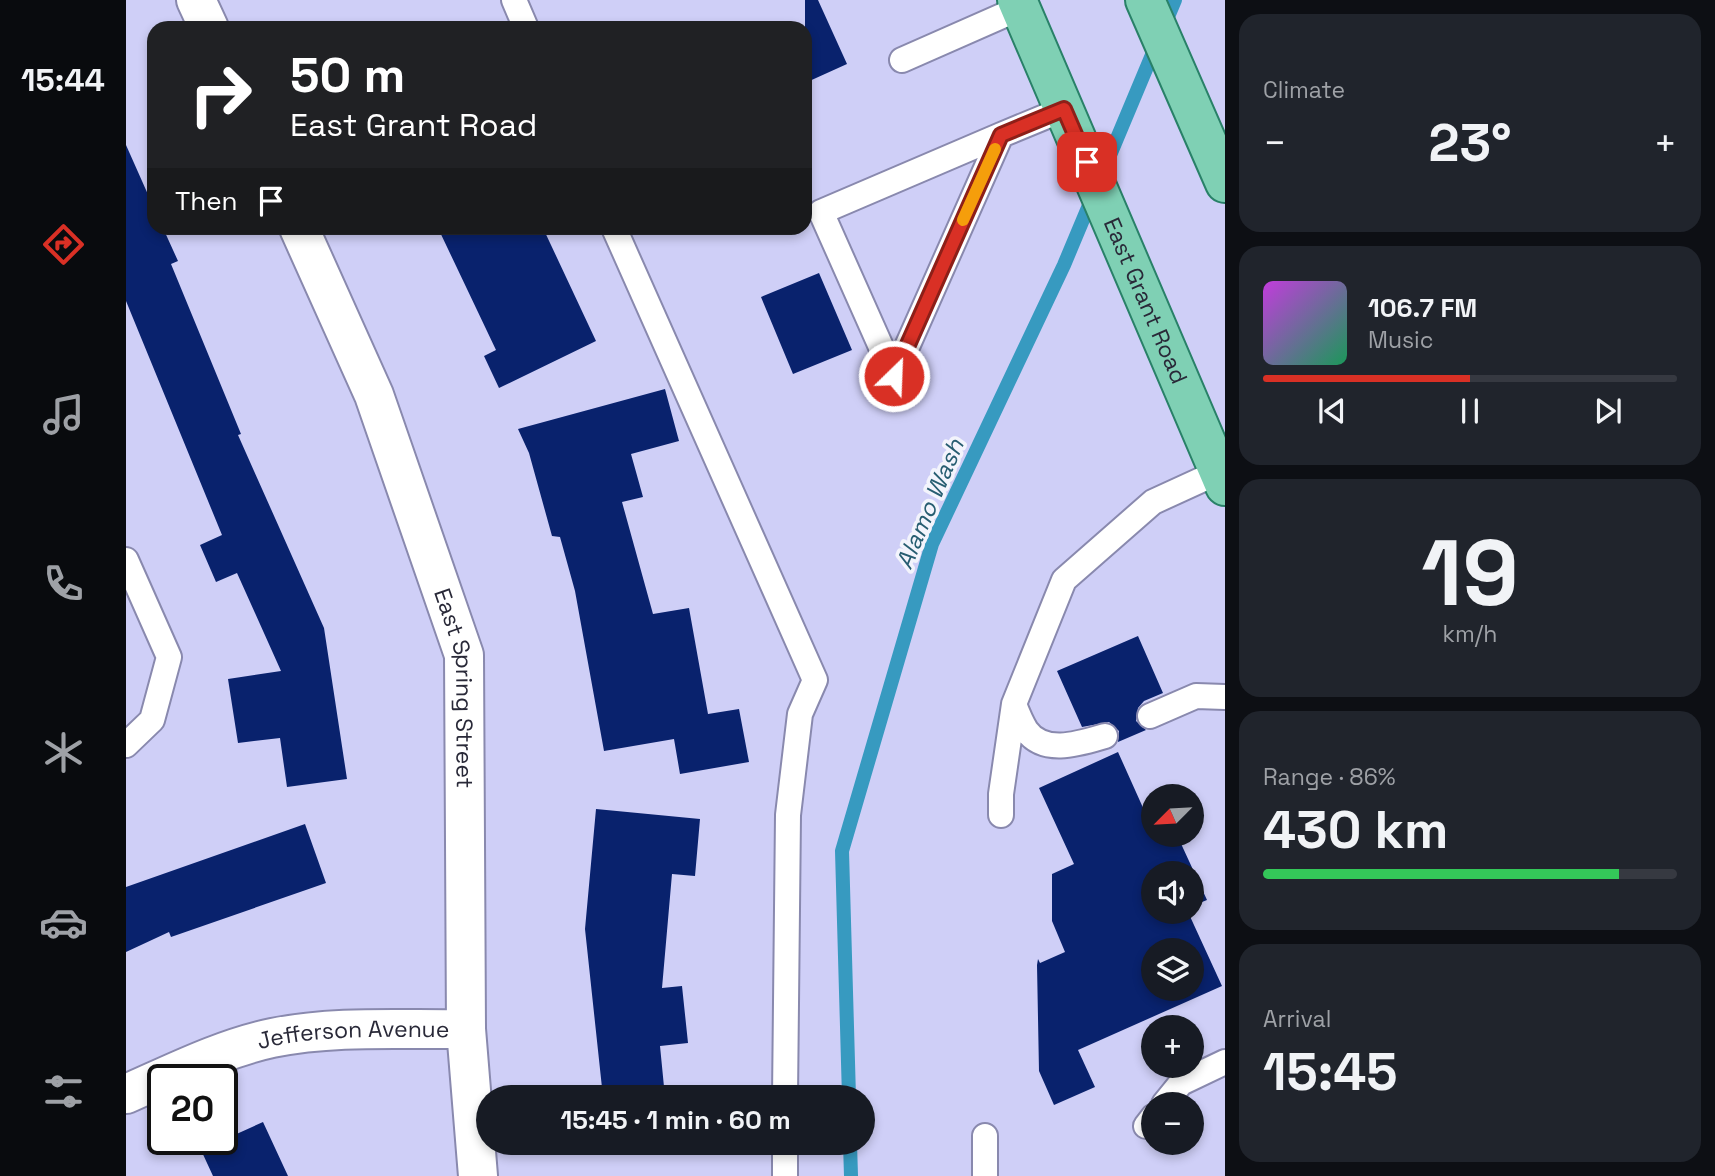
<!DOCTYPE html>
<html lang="en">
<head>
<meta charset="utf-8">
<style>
  body { margin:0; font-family:"Space Grotesk",sans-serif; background:#20242c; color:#f1f3f6; height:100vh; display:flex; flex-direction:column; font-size:26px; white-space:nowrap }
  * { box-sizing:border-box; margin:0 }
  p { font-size:23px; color:#9ea1a6 }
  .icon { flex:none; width:38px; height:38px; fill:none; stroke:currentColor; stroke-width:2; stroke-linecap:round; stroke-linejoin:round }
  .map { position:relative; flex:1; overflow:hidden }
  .sheet { display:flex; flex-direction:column; gap:14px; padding:14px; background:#0d0f14; width:490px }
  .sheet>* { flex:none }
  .banner { position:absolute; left:21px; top:21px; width:665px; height:214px; border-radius:21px; box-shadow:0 4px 10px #0003; background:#202124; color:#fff; overflow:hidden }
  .needle { width:46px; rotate:246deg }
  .fabs { position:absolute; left:1015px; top:784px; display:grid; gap:14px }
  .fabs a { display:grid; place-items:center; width:63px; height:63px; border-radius:50%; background:#171b24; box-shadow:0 4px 10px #0003; font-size:35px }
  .speed { position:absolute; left:21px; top:1064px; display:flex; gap:14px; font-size:35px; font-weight:700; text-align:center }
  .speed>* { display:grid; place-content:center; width:91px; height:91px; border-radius:50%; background:#171b24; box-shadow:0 4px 10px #0003; line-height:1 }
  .speed .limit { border:4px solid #111; border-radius:10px; background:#fff; color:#111 }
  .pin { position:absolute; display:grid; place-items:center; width:60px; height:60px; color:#fff; margin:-30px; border-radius:14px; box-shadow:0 4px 10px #0006 }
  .me { position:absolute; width:77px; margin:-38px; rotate:24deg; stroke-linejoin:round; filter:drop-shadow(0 0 5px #0008) }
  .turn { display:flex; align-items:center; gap:24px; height:147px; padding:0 28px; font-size:32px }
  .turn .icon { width:91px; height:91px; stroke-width:2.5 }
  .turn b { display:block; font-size:49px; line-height:60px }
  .then { display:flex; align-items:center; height:66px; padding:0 28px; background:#0003; gap:14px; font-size:26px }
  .big { font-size:52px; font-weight:600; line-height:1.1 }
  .sheet .widget { flex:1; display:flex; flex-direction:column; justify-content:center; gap:10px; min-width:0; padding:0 24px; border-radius:21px; background:#20242c }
  .sheet .dial { align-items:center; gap:0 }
  .dial b { font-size:91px; line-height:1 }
  .song { display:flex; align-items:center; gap:21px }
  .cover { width:84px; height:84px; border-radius:10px; background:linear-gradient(135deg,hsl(290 70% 55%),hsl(150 70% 35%)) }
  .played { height:7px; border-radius:4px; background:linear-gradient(90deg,#d93025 50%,#363941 50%) }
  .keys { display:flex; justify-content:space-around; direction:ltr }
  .heat { display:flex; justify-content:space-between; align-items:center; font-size:38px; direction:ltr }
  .charge { height:10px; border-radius:5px; background:linear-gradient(90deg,#34c759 86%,#363941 0) }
  .trip { position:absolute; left:350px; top:1085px; width:399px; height:70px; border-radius:35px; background:#171b24; box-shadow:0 4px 10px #0003; font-weight:600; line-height:70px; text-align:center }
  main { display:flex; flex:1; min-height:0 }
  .dock { display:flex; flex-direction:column; width:126px; justify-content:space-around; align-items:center; background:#090b0e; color:#9ea1a6 }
  .dock .icon { width:49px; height:49px }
  .dock .on { color:#d93025 }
  .dock b { font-size:32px; color:#f1f3f6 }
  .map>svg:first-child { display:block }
</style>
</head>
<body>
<main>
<nav class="dock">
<b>15:44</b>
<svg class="icon on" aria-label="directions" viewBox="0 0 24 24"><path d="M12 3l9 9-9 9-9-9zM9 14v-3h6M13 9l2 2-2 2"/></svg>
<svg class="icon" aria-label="music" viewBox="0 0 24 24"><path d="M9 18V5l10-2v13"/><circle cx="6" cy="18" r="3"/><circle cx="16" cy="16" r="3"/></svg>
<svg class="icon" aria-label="phone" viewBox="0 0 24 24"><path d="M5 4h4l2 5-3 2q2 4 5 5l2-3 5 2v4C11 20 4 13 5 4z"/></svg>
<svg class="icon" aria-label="climate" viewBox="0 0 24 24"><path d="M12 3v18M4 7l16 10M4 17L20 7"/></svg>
<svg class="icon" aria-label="car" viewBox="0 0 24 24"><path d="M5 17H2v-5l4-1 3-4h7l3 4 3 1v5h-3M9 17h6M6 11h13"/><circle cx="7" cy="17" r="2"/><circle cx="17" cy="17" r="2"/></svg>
<svg class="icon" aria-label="filters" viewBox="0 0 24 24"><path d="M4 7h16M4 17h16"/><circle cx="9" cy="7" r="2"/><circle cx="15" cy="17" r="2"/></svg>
</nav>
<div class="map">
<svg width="1099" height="1176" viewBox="0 0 1099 1176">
  <rect width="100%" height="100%" fill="#cfcff7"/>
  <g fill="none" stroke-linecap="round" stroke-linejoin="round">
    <!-- stream -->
    <path stroke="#379ac0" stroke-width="14" d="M 723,1097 L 716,851 L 806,544 L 938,265 L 1049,0
      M 724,1143 L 725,1176"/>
  </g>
  <!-- building -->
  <path fill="#09226d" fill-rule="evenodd" d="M 679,0 L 692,0 L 721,64 L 679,83 Z
    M 0,145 L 28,208 L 28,228 L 37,228 L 52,261 L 45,264 L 115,434 L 112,435 L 198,628 L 221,779 L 161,787 L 154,738 L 112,743 L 102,679 L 155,671 L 111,573 L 90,582 L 74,545 L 96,535 L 0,301 Z
    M 312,228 L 417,228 L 470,341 L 373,388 L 358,356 L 370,350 Z
    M 693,273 L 726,350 L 667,374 L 635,297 Z
    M 539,389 L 553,441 L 505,454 L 517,497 L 496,502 L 527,614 L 563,608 L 582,714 L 613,709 L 623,762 L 554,774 L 548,739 L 478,751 L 449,591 L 434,537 L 426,536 L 403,453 L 392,429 Z
    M 1012,636 L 1037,693 L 1018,701 L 1012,708 L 1010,721 L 1020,730 L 992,742 L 993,731 L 983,722 L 956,727 L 931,671 Z
    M 992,752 L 1027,830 L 1027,835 L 1051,835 L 1081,900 L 1066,906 L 1066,873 L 1027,873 L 1027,912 L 1062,912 L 1096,986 L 952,1050 L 969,1087 L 928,1105 L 913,1071 L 911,965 L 912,959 L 914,963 L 939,952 L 926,921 L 926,874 L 948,864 L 913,788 ZM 1027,950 L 1066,950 L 1066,989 L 1027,989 Z
    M 470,809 L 574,819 L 569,876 L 546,874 L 536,988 L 556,986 L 562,1043 L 534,1046 L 539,1097 L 477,1097 L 459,929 Z
    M 179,824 L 200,883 L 45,937 L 43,932 L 0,952 L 0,887 Z
    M 137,1122 L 162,1176 L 87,1176 L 75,1150 Z"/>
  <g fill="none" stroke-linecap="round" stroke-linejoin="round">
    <defs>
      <path id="lane" d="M 388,0 L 400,28
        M 776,60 L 894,8
        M 875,135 L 768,376 L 695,212 L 875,135 L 938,109
        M 488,228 L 689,680 L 674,714 L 662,815 L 659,1097
        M 0,560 L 43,657 L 26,720 L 0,745
        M 888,704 C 891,712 895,722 900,730 C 918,756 955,743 979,736
        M 1024,716 L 1070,696 L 1099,697
        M 875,815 L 875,794 L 888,704 L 938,580 L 1027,502 L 1099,469
        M 1038,1104 L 1055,1083 L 1099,1062
        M 1020,1126 L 1027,1117
        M 659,1143 L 659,1176
        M 859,1176 L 859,1136"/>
      <g id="street">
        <path d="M 70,0 L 83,28"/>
        <path id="s1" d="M 173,228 L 248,395 L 338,655 L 340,1029 L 352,1176"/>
        <path id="s2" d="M 0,1094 C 48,1073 95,1049 146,1038 C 209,1025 276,1030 340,1029"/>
      </g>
      <g id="primary">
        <path id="s3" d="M 891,0 L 1099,486"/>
        <path d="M 1019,0 L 1099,183"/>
      </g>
    </defs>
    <!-- lane casing -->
    <use href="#lane" stroke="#8989ae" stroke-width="28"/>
    <!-- street casing -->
    <use href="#street" stroke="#8989ae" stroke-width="42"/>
    <!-- primary casing -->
    <use href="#primary" stroke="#298168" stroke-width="42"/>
    <!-- lane -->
    <use href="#lane" stroke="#fff" stroke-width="24"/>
    <!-- street -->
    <use href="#street" stroke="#fff" stroke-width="38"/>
    <!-- primary -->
    <use href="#primary" stroke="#7fd0b4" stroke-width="38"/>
  </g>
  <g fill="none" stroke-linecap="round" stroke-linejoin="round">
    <defs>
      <path id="route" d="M 768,376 L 875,135 L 938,109 L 961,162"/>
    </defs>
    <!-- route casing -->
    <use href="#route" stroke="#8d1f18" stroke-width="18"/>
    <!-- route -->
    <use href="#route" stroke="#d93025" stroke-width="12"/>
    <!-- slow -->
    <path stroke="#f59e0b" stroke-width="12" d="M 837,220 L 869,149"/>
  </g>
  <g text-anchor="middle" stroke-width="7" stroke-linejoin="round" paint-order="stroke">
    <!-- street labels -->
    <g font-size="23" fill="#292938" stroke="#f3f4fc">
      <text dy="8" stroke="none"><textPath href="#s3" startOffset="327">East Grant Road</textPath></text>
      <text dy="8" stroke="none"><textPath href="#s1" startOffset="490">East Spring Street</textPath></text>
      <text dy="8" stroke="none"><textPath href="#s2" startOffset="238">Jefferson Avenue</textPath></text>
    </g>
    <!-- water labels -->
    <g font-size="24" font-style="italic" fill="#275d71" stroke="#f3f4fc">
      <text transform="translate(804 504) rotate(-67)" y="8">Alamo Wash</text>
    </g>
  </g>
</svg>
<div class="fabs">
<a><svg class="needle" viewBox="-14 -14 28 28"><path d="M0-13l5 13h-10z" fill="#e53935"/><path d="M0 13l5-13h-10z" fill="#9ea1a6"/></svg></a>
<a><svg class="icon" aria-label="sound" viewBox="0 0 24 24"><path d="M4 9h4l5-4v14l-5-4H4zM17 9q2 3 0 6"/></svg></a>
<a><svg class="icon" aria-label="layers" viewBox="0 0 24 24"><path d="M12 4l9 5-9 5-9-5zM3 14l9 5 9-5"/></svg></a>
<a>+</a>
<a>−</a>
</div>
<div class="speed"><div class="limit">20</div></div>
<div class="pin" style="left:961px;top:162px;background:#d93025"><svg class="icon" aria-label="arrive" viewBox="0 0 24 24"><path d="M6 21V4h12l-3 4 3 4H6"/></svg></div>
<svg class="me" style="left:768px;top:376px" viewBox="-20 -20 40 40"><circle r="17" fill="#d93025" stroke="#fff" stroke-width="3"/><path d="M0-11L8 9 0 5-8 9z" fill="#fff"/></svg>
<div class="trip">15:45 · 1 min · 60 m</div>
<div class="banner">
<div class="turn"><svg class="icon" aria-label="right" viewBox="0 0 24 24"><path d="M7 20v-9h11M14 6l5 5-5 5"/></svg><div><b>50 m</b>East Grant Road</div></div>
<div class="then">Then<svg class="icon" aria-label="arrive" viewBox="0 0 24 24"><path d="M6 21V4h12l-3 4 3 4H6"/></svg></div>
</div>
</div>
<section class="sheet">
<div class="widget"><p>Climate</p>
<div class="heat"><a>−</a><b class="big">23°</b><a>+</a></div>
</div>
<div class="widget">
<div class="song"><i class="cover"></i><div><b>106.7 FM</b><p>Music</p></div></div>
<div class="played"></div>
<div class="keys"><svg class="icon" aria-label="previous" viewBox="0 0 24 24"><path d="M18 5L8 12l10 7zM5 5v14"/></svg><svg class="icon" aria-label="pause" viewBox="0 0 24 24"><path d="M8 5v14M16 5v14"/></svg><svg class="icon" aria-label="next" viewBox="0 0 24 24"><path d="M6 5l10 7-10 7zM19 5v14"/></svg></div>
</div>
<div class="widget dial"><b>19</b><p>km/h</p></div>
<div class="widget"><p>Range · 86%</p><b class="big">430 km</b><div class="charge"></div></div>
<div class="widget"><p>Arrival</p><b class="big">15:45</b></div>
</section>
</main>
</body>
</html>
